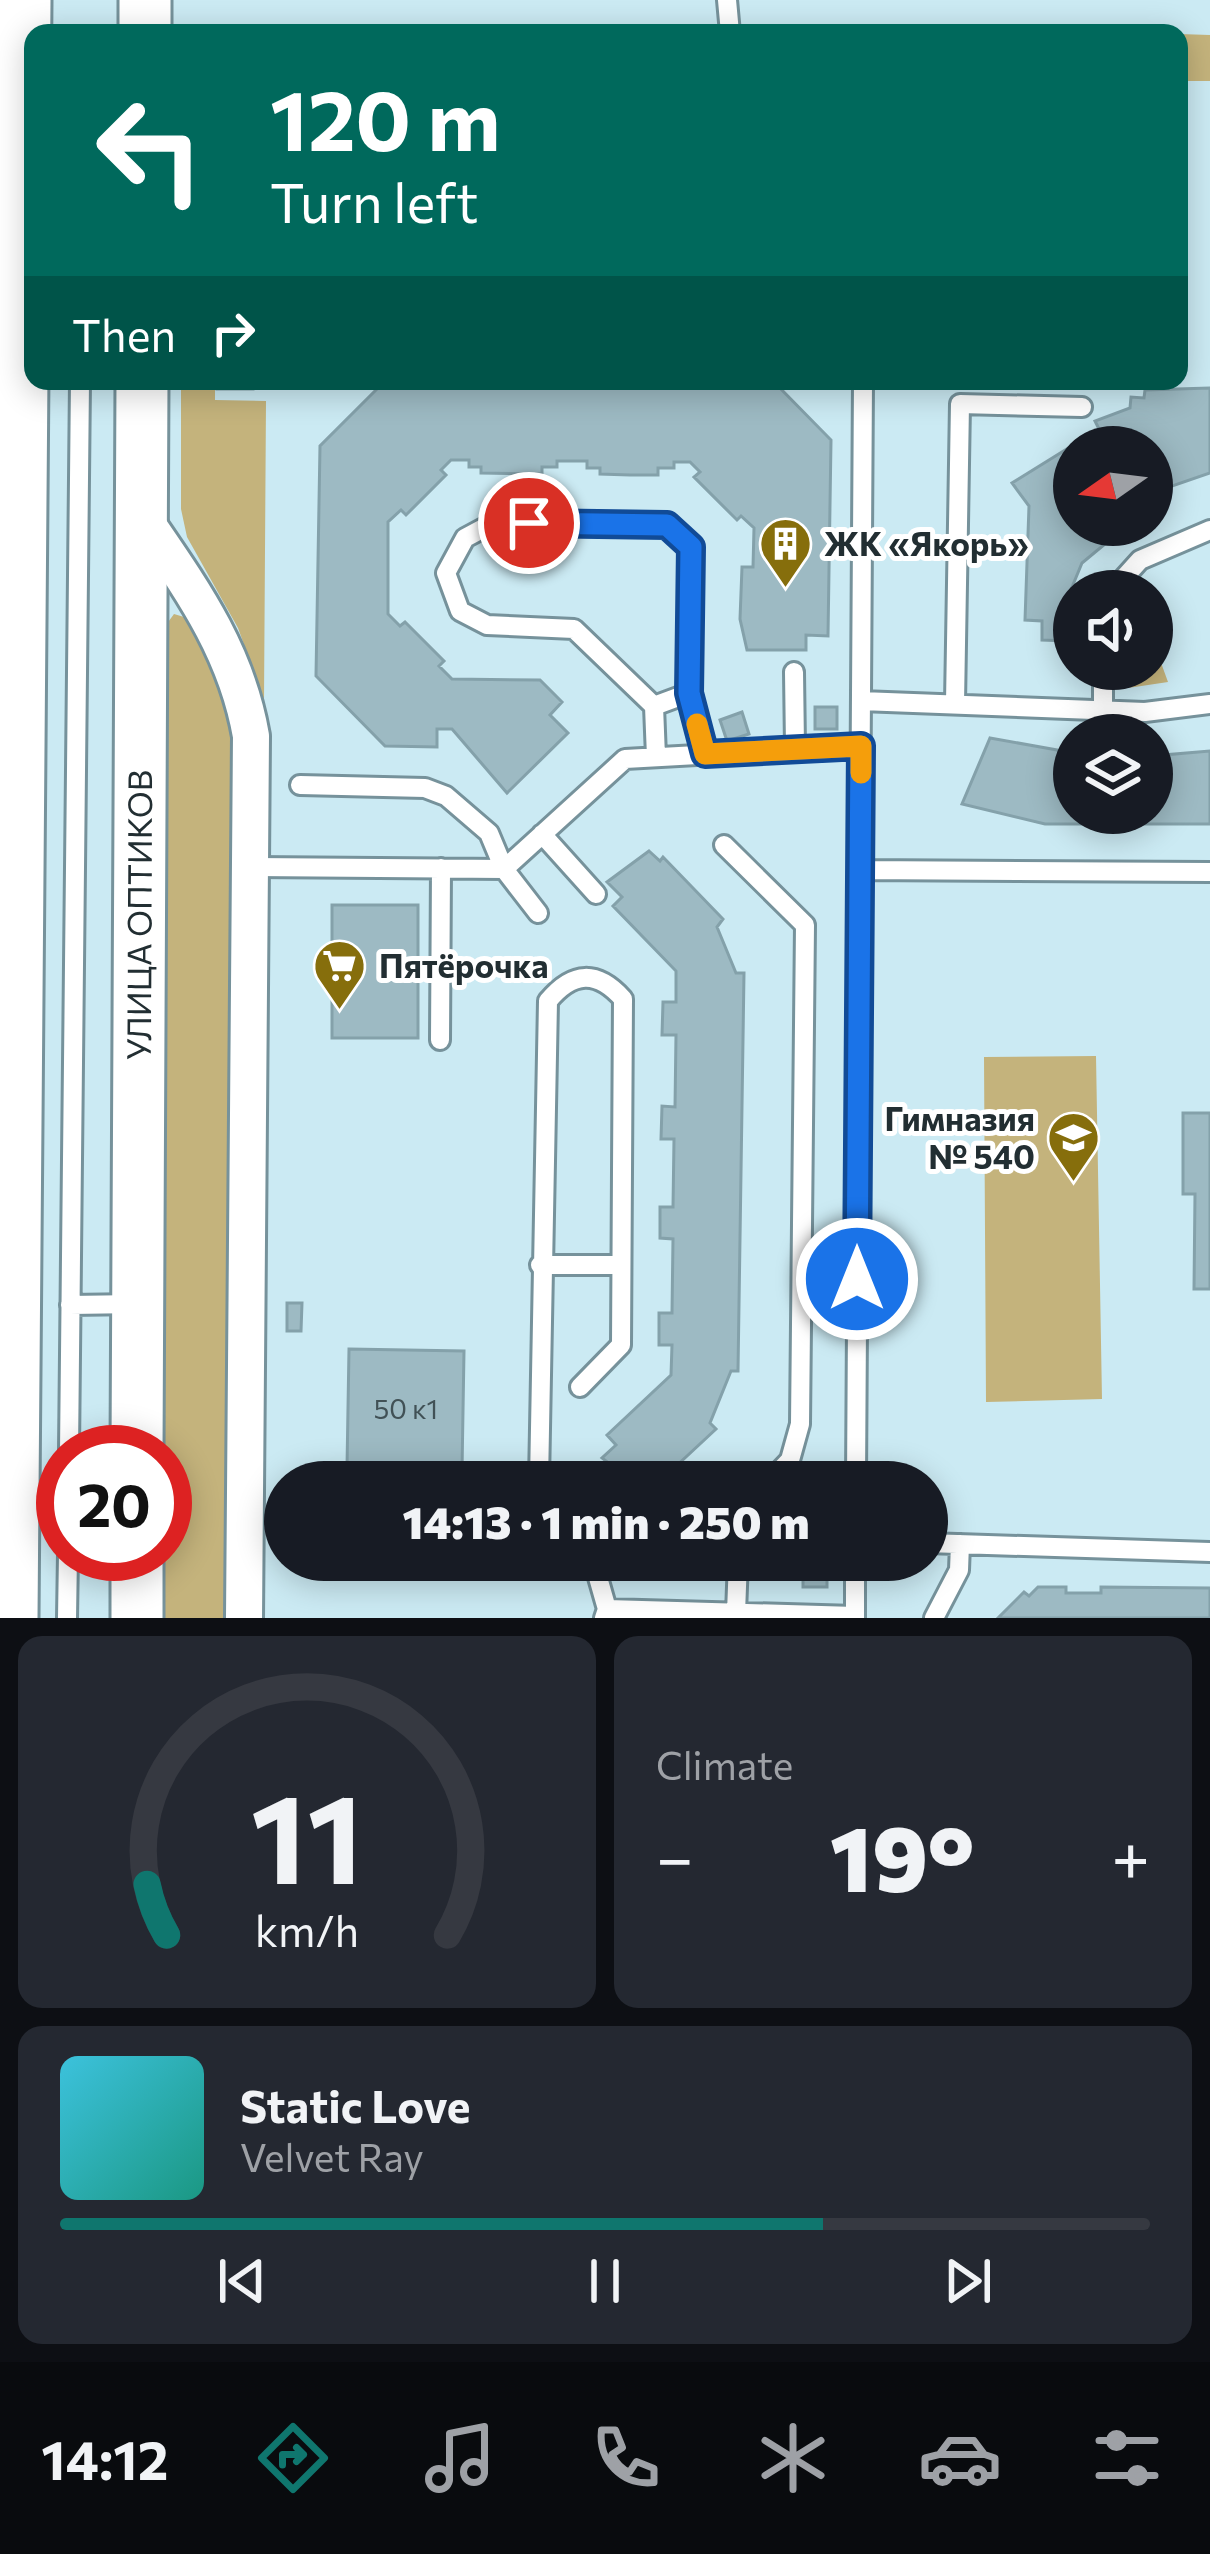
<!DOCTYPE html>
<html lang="en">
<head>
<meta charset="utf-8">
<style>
  body { margin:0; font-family:Commissioner,sans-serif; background:#242831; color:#f1f3f6; height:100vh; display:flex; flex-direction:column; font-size:45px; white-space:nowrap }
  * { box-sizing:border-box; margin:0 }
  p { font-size:39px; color:#9ea1a6 }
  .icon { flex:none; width:66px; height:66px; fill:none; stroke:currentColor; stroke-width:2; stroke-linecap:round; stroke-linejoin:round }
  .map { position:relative; height:1618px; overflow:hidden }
  .drawer { display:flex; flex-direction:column; gap:18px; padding:18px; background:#0d0f14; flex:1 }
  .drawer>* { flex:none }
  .guide { position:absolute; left:24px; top:24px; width:1164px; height:366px; border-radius:24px; box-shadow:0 6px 30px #0003; background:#00695c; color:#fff; overflow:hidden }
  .needle { width:78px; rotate:256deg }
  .fabs { position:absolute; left:1053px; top:426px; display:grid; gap:24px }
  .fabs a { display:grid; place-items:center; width:120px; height:120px; border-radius:50%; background:#171b24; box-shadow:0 6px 30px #0003; font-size:60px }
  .speed { position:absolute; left:36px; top:1425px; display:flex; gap:24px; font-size:60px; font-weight:700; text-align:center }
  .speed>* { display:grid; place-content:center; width:156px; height:156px; border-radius:50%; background:#171b24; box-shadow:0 6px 30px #0003; line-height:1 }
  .speed .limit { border:18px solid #d22; background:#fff; color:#111 }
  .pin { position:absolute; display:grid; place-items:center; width:102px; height:102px; color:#fff; margin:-51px; border:6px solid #fff; border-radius:50%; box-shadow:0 3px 12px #0007 }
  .me { position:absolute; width:132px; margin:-66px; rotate:0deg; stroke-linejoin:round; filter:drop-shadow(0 0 9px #0008) }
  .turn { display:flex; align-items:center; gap:42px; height:252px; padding:0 48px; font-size:54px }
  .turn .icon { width:156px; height:156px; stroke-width:2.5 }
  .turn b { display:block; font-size:84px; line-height:102px }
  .then { display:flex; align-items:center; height:114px; padding:0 48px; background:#0003; gap:24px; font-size:45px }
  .big { font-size:90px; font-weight:800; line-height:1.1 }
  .drawer .widget { flex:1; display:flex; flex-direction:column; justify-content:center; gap:18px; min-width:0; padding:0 42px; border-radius:24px; background:#242831 }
  .drawer .dial { align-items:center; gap:0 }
  .dial svg { height:312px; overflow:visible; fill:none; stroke:#363941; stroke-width:7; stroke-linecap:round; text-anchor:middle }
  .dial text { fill:#f1f3f6; stroke:none }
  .song { display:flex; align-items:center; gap:36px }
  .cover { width:144px; height:144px; border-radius:18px; background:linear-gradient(135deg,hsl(190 70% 55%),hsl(170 70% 35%)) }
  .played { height:12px; border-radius:6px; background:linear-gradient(90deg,#0f766e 70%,#363941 70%) }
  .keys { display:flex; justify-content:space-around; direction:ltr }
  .heat { display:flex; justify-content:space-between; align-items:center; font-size:66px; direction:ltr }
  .drawer .tiles { flex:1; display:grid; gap:18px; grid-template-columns:1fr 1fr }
  .widget:last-child { grid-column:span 2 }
  .trip { position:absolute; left:264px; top:1461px; width:684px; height:120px; border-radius:60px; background:#171b24; box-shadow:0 6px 30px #0003; font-weight:800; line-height:120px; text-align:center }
  .tabs { display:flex; height:192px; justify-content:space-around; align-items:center; background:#090b0e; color:#9ea1a6 }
  .tabs .icon { width:84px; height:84px }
  .tabs .selected { color:#0f766e }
  .tabs b { font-size:54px; color:#f1f3f6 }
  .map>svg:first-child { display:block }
</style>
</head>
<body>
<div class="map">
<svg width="1210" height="1618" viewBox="0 0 1210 1618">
  <rect width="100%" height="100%" fill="#cbeaf3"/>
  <!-- green -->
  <path fill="#c4b37c" d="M 1179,34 L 1210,35 L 1210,81 L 1179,81 Z
    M 181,381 L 215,381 L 215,400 L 266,401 L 264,700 L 238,628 L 187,537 L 181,509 Z
    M 174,614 L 194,620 L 212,649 L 237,742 L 229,1618 L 155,1618 L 155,1554 L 165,1554 L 165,1452 L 156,1452 L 163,629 Z
    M 1152,638 L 1168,682 L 1128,688 L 1121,669 L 1152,669 Z
    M 1096,1056 L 1102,1399 L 986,1402 L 984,1057 Z"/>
  <!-- building -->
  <path fill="#9dbac3" stroke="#84a1aa" stroke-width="3" d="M 217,381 L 253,381 L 253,389 L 217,389 Z
    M 385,381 L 775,383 L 831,440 L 828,636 L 806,635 L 806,650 L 747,650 L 740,619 L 742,567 L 753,567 L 754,528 L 741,516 L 737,520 L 694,477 L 700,472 L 690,462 L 674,462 L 674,468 L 658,468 L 658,475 L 630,475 L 600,474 L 600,468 L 587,468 L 587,461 L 557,461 L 557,467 L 542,467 L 542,474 L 481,473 L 481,467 L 469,467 L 469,460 L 451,460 L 441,470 L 446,475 L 406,515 L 401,510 L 388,522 L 388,614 L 400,626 L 405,622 L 444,661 L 439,666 L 452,679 L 540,680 L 562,702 L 550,715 L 568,733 L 507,793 L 452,729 L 437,729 L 437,747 L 385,746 L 316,676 L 320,446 Z
    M 1210,388 L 1210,473 L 1152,493 L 1152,447 L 1074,447 L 1074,525 L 1098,525 L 1105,544 L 1082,563 L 1070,592 L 1069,641 L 1042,640 L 1042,621 L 1025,620 L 1029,506 L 1012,483 L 1099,429 L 1095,421 L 1130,408 L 1131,397 L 1144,398 L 1145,390 Z
    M 815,707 L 837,707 L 837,729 L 815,729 Z
    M 742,712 L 749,734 L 727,741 L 720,720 Z
    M 990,738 L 1074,753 L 1074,813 L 1152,813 L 1152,756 L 1210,751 L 1210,824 L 1045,824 L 962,804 Z
    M 649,851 L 660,861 L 663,857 L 723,919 L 717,927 L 736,973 L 744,973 L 738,1371 L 731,1371 L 710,1423 L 716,1429 L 659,1482 L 633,1482 L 602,1458 L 616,1445 L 607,1435 L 671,1375 L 672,1345 L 659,1345 L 659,1313 L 672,1313 L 673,1239 L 660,1238 L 660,1207 L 673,1207 L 674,1139 L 661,1139 L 662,1106 L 675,1107 L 676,1035 L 662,1035 L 663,1002 L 676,1002 L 676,971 L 613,906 L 622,897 L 607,882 Z
    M 332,905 L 418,905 L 418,1038 L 332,1038 Z
    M 1183,1113 L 1210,1113 L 1210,1289 L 1194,1289 L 1195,1194 L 1183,1194 Z
    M 287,1303 L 302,1303 L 301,1331 L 287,1331 Z
    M 349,1349 L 464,1351 L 462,1471 L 347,1468 Z
    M 803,1566 L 827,1566 L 827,1587 L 803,1587 Z
    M 1038,1587 L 1066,1587 L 1066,1593 L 1101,1593 L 1101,1587 L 1210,1588 L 1210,1618 L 998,1618 L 1024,1592 L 1029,1596 Z"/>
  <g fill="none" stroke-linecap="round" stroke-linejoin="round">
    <defs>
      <path id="lane" d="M 727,0 L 730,33
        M 1112,591 L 1140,560 L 1210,530
        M 1103,669 L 1103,706
        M 794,672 L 795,747
        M 861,701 L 1145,712 L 1210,704
        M 955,703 L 960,404 L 1082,407
        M 654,706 L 689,693 L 705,754
        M 656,757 L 654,706 L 574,629 L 487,625 L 460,611 L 446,573 L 465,538 L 493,523 L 667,525 L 691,547 L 689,693
        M 300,785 L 425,788 L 446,796 L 489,833 L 504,869 L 538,913
        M 542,834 L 596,894
        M 724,845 L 805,925 L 800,1424 L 790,1460 L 769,1482
        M 251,867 L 504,869 L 625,759 L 861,746
        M 860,870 L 1210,872
        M 440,1040 L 441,868
        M 540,1265 L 621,1265
        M 70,1305 L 137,1304
        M 69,1452 L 80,381
        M 539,1482 L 548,1001 C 573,971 597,970 623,999 L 621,1345 L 580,1387
        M 856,1482 L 863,381
        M 927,1543 L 1210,1552
        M 593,1560 L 607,1609 L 604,1618
        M 607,1609 L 855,1616
        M 736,1613 L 738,1560
        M 67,1618 L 68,1554
        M 855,1618 L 855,1560
        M 934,1618 L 959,1570 L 960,1544"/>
      <path id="street" d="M 141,515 C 190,587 236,649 251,736 L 244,1618"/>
      <g id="secondary">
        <path d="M 145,0 L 145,33"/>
        <path id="s1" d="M 137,1452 L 142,381"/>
        <path d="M 12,1618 L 25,0"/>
        <path d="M 137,1618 L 137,1554"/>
      </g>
    </defs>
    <!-- lane casing -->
    <use href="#lane" stroke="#76929b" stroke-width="24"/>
    <!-- street casing -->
    <use href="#street" stroke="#76929b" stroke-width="42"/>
    <!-- secondary casing -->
    <use href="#secondary" stroke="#76929b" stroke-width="57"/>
    <!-- lane -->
    <use href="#lane" stroke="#fff" stroke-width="18"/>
    <!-- street -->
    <use href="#street" stroke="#fff" stroke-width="36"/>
    <!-- secondary -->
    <use href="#secondary" stroke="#fff" stroke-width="51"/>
  </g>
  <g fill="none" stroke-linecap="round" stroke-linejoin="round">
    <defs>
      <path id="route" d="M 529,523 L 667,525 L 691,547 L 689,693 L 705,754 L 861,746 L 857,1279"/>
    </defs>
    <!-- route casing -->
    <use href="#route" stroke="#114b97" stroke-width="30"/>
    <!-- route -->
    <use href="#route" stroke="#1a73e8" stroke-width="21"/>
    <!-- slow -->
    <path stroke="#f59e0b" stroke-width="21" d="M 697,724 L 705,754 L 861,746 L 861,773"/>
  </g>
  <!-- icons -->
  <defs>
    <symbol id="building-pin" viewBox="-11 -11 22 30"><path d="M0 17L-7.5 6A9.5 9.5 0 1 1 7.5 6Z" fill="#866e0c" stroke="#fff"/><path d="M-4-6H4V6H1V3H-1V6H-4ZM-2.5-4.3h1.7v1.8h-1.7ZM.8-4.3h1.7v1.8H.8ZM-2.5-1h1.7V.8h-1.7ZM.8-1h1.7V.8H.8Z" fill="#fff"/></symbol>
    <symbol id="supermarket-pin" viewBox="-11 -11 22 30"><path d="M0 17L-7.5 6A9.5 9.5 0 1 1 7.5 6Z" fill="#866e0c" stroke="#fff"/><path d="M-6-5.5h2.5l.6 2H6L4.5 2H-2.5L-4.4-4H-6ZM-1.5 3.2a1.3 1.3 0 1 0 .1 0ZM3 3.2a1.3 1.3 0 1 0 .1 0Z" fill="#fff"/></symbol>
    <symbol id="school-pin" viewBox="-11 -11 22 30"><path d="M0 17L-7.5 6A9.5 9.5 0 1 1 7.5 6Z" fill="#866e0c" stroke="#fff"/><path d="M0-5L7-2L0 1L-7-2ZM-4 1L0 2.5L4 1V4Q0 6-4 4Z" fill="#fff"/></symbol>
  </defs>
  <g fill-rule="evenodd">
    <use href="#building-pin" x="756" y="514" width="59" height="81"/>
    <use href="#supermarket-pin" x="310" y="936" width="59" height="81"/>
    <use href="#school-pin" x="1044" y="1108" width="59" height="81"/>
  </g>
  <g text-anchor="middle" stroke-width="10" stroke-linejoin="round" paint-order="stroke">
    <!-- number labels -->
    <g font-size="27" fill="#415156">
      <text x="406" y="1419">50 к1</text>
    </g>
    <!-- poi labels -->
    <g font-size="33" font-weight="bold" fill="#222e32" stroke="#fff" text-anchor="start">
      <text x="824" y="556">ЖК «Якорь»</text>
      <text x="379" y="978">Пятёрочка</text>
      <text x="1035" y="1131" text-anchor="end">Гимназия<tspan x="1035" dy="38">№ 540</tspan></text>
    </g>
    <!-- street labels -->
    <g font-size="33" fill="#222e32" stroke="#fff">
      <text dy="12" stroke="none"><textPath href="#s1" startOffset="537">УЛИЦА ОПТИКОВ</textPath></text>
    </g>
  </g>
</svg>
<div class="fabs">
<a><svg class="needle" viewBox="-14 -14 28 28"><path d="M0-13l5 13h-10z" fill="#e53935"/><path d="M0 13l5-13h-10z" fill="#9ea1a6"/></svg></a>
<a><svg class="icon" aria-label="sound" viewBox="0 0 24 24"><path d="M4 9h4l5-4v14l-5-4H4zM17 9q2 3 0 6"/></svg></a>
<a><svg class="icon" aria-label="layers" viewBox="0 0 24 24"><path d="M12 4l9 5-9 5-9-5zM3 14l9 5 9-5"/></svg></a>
</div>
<div class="speed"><div class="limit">20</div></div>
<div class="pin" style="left:529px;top:523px;background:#d93025"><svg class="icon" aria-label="arrive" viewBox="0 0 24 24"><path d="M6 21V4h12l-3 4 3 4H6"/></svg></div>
<svg class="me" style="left:857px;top:1279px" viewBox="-20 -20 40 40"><circle r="17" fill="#1a73e8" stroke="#fff" stroke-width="3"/><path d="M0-11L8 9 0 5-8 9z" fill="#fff"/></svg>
<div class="trip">14:13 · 1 min · 250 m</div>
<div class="guide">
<div class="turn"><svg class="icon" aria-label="left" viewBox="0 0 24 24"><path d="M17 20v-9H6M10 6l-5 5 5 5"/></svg><div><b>120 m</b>Turn left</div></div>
<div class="then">Then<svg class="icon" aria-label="right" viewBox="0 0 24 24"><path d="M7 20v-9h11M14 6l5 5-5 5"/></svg></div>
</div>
</div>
<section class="drawer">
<div class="tiles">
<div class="widget dial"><svg viewBox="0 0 100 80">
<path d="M14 69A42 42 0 1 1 86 69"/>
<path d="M14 69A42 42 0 0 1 9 56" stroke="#0f766e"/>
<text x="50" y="56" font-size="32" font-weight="700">11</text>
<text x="50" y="72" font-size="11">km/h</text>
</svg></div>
<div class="widget"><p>Climate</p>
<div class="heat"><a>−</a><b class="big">19°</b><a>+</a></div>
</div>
<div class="widget">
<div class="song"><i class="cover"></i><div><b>Static Love</b><p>Velvet Ray</p></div></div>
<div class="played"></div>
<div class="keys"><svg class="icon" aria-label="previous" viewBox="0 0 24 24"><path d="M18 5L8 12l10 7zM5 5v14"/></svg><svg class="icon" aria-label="pause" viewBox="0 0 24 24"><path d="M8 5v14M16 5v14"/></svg><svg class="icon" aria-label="next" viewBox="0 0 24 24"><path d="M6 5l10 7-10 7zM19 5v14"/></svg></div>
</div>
</div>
</section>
<nav class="tabs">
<b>14:12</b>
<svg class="icon selected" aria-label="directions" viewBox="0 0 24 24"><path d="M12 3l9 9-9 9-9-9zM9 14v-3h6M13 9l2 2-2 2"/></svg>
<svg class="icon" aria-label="music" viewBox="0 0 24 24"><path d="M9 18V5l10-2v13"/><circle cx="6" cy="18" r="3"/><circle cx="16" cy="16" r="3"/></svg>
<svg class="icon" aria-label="phone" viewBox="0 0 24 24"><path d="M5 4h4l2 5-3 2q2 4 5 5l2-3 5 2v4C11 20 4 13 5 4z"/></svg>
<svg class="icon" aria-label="climate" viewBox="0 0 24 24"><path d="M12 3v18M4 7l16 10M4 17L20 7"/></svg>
<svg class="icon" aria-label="car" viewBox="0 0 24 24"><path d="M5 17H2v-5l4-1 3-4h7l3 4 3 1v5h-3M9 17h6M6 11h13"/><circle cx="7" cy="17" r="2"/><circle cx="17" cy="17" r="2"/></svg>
<svg class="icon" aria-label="filters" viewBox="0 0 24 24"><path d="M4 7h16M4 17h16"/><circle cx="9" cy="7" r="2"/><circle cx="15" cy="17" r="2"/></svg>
</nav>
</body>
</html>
